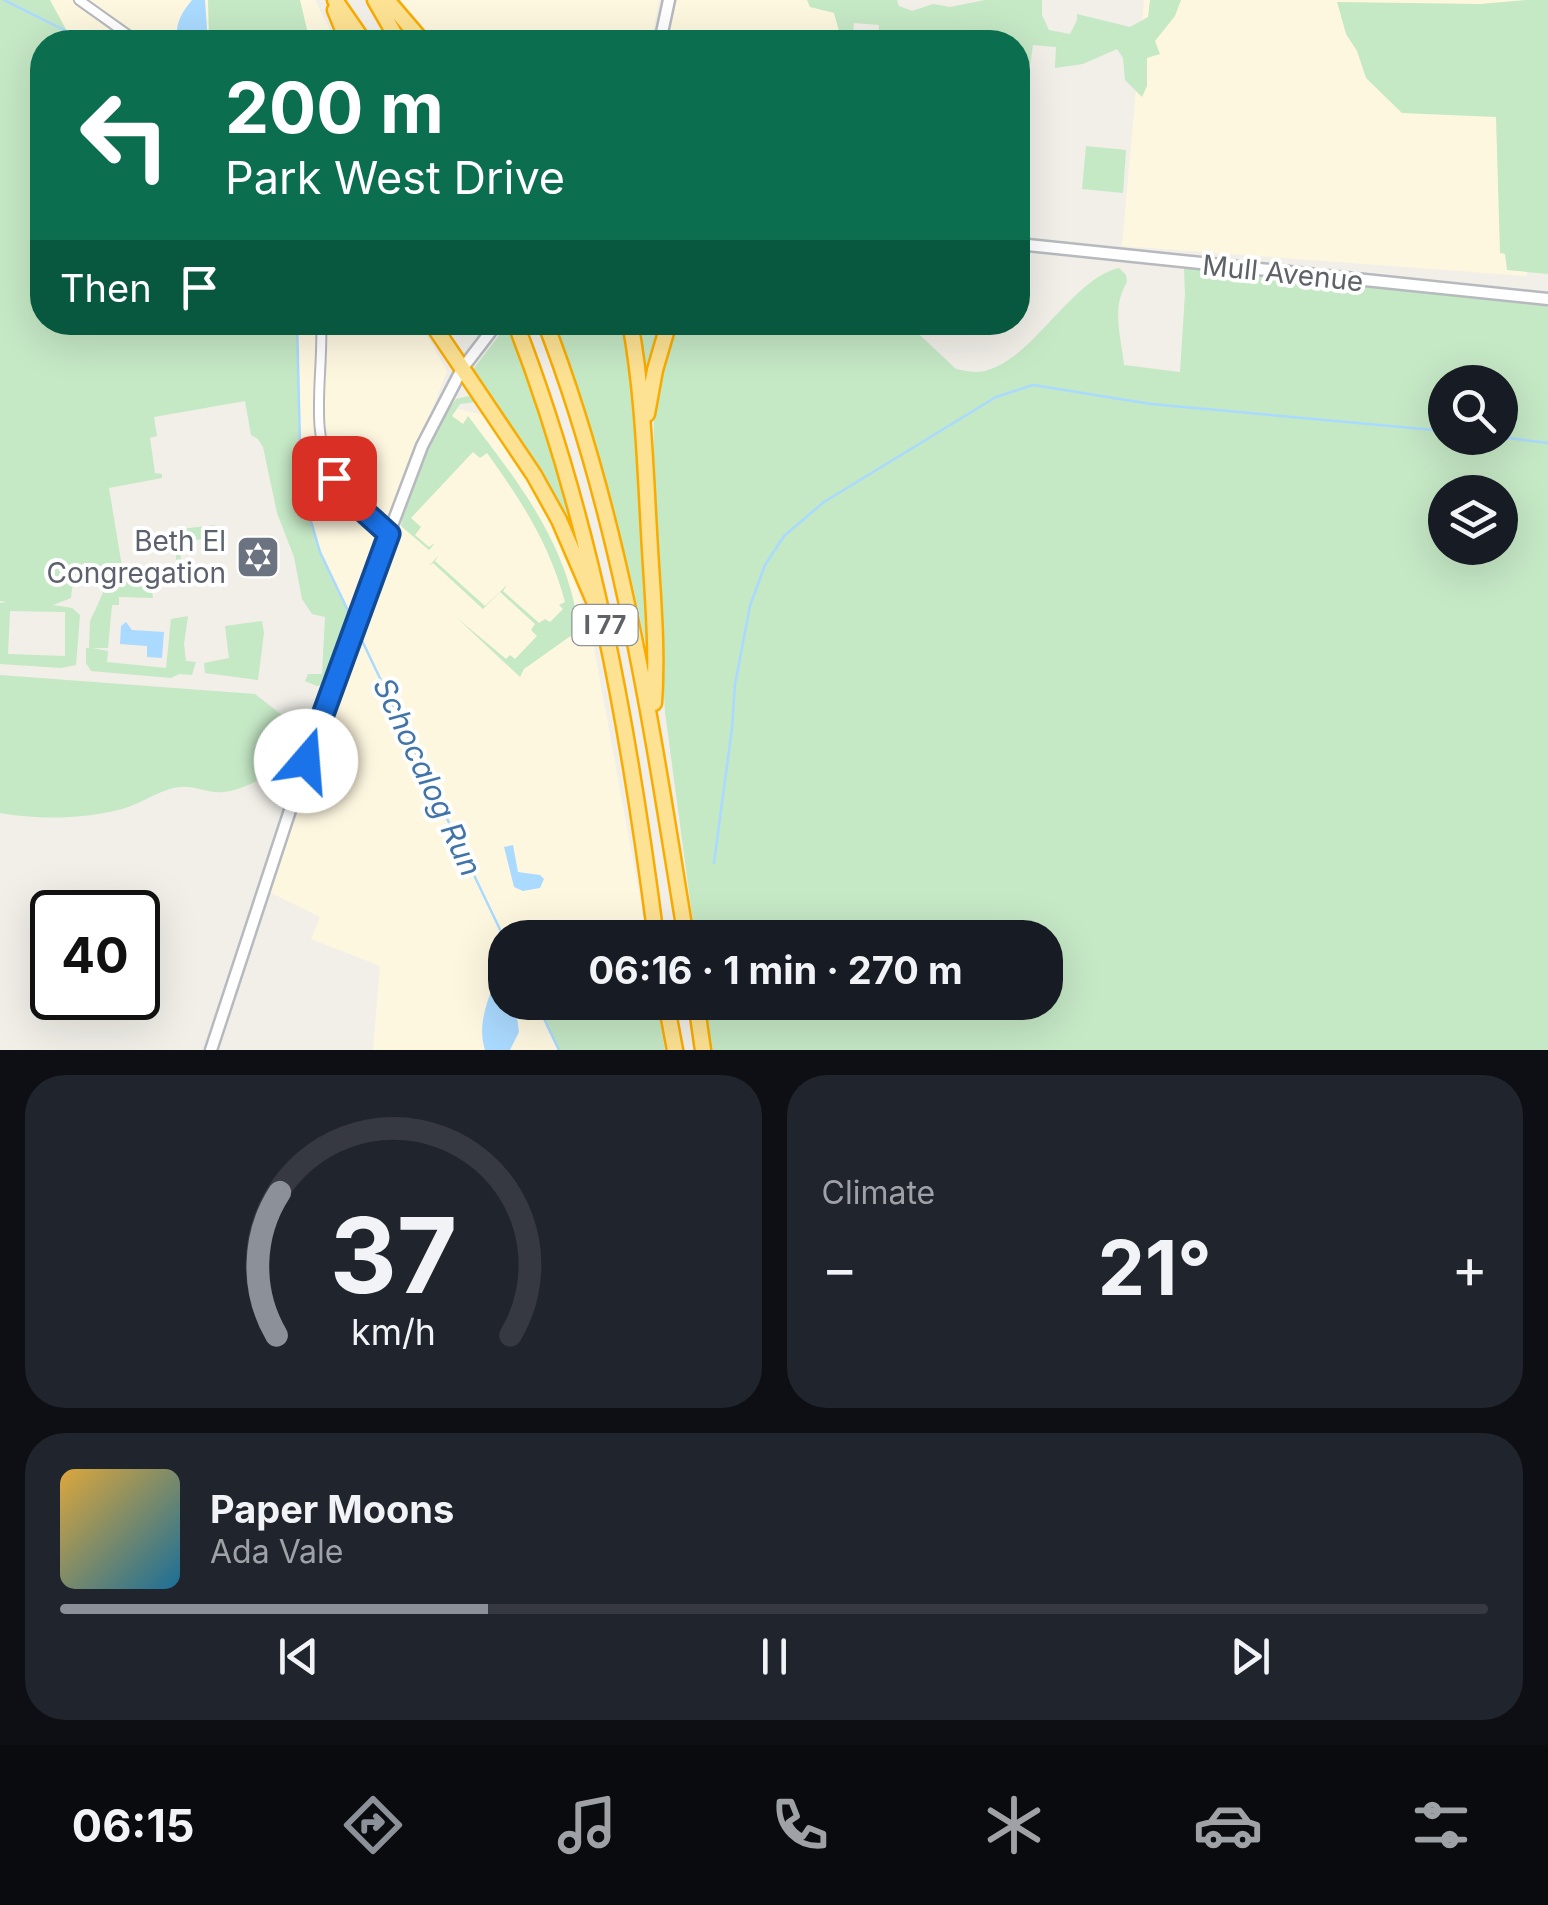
<!DOCTYPE html>
<html lang="en">
<head>
<meta charset="utf-8">
<style>
  body { margin:0; font-family:Inter,sans-serif; background:#20242c; color:#f1f3f6; height:100vh; display:flex; flex-direction:column; font-size:38px; white-space:nowrap }
  * { box-sizing:border-box; margin:0 }
  p { font-size:32px; color:#9ea1a6 }
  .icon { flex:none; width:55px; height:55px; fill:none; stroke:currentColor; stroke-width:2; stroke-linecap:round; stroke-linejoin:round }
  .map { position:relative; height:1050px; overflow:hidden }
  .drawer { display:flex; flex-direction:column; gap:25px; padding:25px; background:#0d0f14; flex:1 }
  .drawer>* { flex:none }
  .top-card { position:absolute; left:30px; top:30px; width:1000px; height:305px; border-radius:40px; box-shadow:0 10px 40px #0002; background:#0b6e4f; color:#fff; overflow:hidden }
  .tools { position:absolute; left:1428px; top:365px; display:grid; gap:20px }
  .tools a { display:grid; place-items:center; width:90px; height:90px; border-radius:50%; background:#171b24; box-shadow:0 10px 40px #0002; font-size:50px }
  .speed { position:absolute; left:30px; top:890px; display:flex; gap:20px; font-size:50px; font-weight:700; text-align:center }
  .speed>* { display:grid; place-content:center; width:130px; height:130px; border-radius:50%; background:#171b24; box-shadow:0 10px 40px #0002; line-height:1 }
  .speed .limit { border:5px solid #111; border-radius:15px; background:#fff; color:#111 }
  .pin { position:absolute; display:grid; place-items:center; width:85px; height:85px; color:#fff; margin:-42px; border-radius:20px; box-shadow:0 5px 15px #0006 }
  .me { position:absolute; width:110px; margin:-55px; rotate:18deg; stroke-linejoin:round; filter:drop-shadow(0 0 8px #0008) }
  .turn { display:flex; align-items:center; gap:35px; height:210px; padding:0 30px; font-size:45px }
  .turn .icon { width:130px; height:130px; stroke-width:2.5 }
  .turn b { display:block; font-size:70px; line-height:85px }
  .then { display:flex; align-items:center; height:95px; padding:0 30px; background:#0003; gap:20px; font-size:38px }
  .big { font-size:75px; font-weight:700; line-height:1.1 }
  .drawer .card { flex:1; display:flex; flex-direction:column; justify-content:center; gap:15px; min-width:0; padding:0 35px; border-radius:40px; background:#20242c }
  .drawer .dial { align-items:center; gap:0 }
  .dial svg { height:260px; overflow:visible; fill:none; stroke:#363941; stroke-width:7; stroke-linecap:round; text-anchor:middle }
  .dial text { fill:#f1f3f6; stroke:none }
  .song { display:flex; align-items:center; gap:30px }
  .cover { width:120px; height:120px; border-radius:15px; background:linear-gradient(135deg,hsl(40 70% 55%),hsl(200 70% 35%)) }
  .played { height:10px; border-radius:5px; background:linear-gradient(90deg,#8c9099 30%,#363941 30%) }
  .keys { display:flex; justify-content:space-around; direction:ltr }
  .heat { display:flex; justify-content:space-between; align-items:center; font-size:55px; direction:ltr }
  .drawer .tiles { flex:1; display:grid; gap:25px; grid-template-columns:1fr 1fr }
  .card:last-child { grid-column:span 2 }
  .trip { position:absolute; left:488px; top:920px; width:575px; height:100px; border-radius:40px; background:#171b24; box-shadow:0 10px 40px #0002; font-weight:700; line-height:100px; text-align:center }
  .menu { display:flex; height:160px; justify-content:space-around; align-items:center; background:#090b0e; color:#9ea1a6 }
  .menu .icon { width:70px; height:70px }
  .menu .active { color:#8c9099 }
  .menu b { font-size:45px; color:#f1f3f6 }
  .map>svg:first-child { display:block }
</style>
</head>
<body>
<div class="map">
<svg width="1548" height="1050" viewBox="0 0 1548 1050">
  <rect width="100%" height="100%" fill="#f1efe8"/>
  <!-- commercial -->
  <path fill="#fef7e0" d="M 4,0 L 315,0 L 336,42 L 88,42 Z
    M 400,0 L 659,0 L 651,42 L 433,42 Z
    M 669,0 L 805,0 L 849,6 L 845,42 L 660,42 Z
    M 1144,0 L 1548,0 L 1548,81 L 1527,276 L 1122,246 Z
    M 297,323 L 420,323 L 447,371 L 351,616 L 320,552 L 301,487 Z
    M 457,409 L 488,416 L 553,523 L 569,563 L 590,626 L 647,937 L 505,938 L 505,1002 L 536,1003 L 559,1050 L 373,1050 L 380,966 L 311,939 L 320,917 L 267,891 L 331,706 L 433,441 Z"/>
  <!-- green -->
  <path fill="#c5e8c5" fill-rule="evenodd" d="M 0,0 L 50,0 L 68,33 L 88,42 L 42,42 L 42,322 L 297,323 L 301,487 L 320,552 L 351,616 L 326,684 L 317,686 L 305,681 L 308,674 L 322,674 L 325,617 L 312,614 L 302,599 L 294,557 L 277,513 L 263,447 L 258,439 L 251,435 L 245,401 L 154,417 L 157,436 L 150,438 L 155,473 L 162,474 L 162,478 L 109,488 L 123,573 L 177,564 L 172,530 L 215,525 L 216,532 L 209,533 L 209,538 L 178,543 L 183,568 L 149,573 L 153,598 L 119,597 L 119,605 L 112,605 L 108,648 L 92,648 L 108,651 L 107,662 L 166,668 L 171,619 L 188,616 L 184,644 L 186,661 L 196,662 L 192,675 L 179,674 L 171,678 L 91,671 L 86,663 L 86,648 L 89,648 L 90,621 L 103,593 L 97,581 L 84,578 L 72,588 L 71,598 L 53,605 L 72,608 L 80,615 L 76,665 L 61,668 L 0,664 L 0,603 L 7,602 L 0,601 ZM 10,611 L 65,612 L 65,656 L 8,654 Z
    M 208,0 L 300,0 L 310,42 L 209,42 Z
    M 807,0 L 897,0 L 899,6 L 912,11 L 933,4 L 950,7 L 985,0 L 1042,0 L 1042,15 L 1049,30 L 1070,34 L 1077,20 L 1077,14 L 1130,27 L 1148,17 L 1150,0 L 1181,0 L 1175,16 L 1155,41 L 1160,54 L 1147,58 L 1147,86 L 1142,97 L 1125,80 L 1123,58 L 1117,49 L 1083,64 L 1055,68 L 1056,47 L 1033,45 L 1030,65 L 1018,63 L 1018,42 L 972,42 L 952,31 L 928,32 L 926,42 L 878,42 L 879,25 L 854,23 L 852,42 L 840,35 L 834,13 L 810,7 Z
    M 1527,0 L 1548,0 L 1548,274 L 1507,270 L 1505,254 L 1500,253 L 1496,117 L 1402,113 L 1366,78 L 1357,51 L 1346,34 L 1337,2 L 1480,4 Z
    M 1086,146 L 1126,150 L 1123,193 L 1082,189 Z
    M 1119,268 L 1126,275 L 1127,282 C 1111,308 1121,336 1124,365 L 1180,372 L 1185,294 L 1184,268 L 1548,304 L 1548,1050 L 711,1050 L 704,1003 L 1045,1002 L 1045,938 L 695,937 L 665,712 L 653,517 L 654,404 L 656,381 L 674,323 L 907,323 L 956,369 C 966,371 978,374 988,370 C 1035,356 1072,279 1119,268 ZM 1445,382 L 1500,382 L 1500,438 L 1445,438 ZM 1445,492 L 1500,492 L 1500,548 L 1445,548 Z
    M 553,323 L 621,323 L 623,326 L 634,383 L 650,645 L 647,652 C 625,539 592,431 553,323 Z
    M 638,323 L 662,323 L 648,374 L 645,372 Z
    M 507,325 L 557,463 L 585,567 L 471,372 Z
    M 469,396 L 476,402 L 460,404 L 452,416 L 463,424 L 468,416 C 519,483 568,544 579,630 L 524,669 L 520,677 L 457,618 L 506,659 L 510,655 L 515,659 L 537,636 L 531,630 L 535,624 L 500,592 L 483,609 L 433,563 L 429,566 L 439,555 L 435,561 L 485,606 L 507,585 L 503,591 L 539,623 L 545,619 L 550,622 L 563,609 L 559,605 L 565,602 C 550,545 521,500 487,453 L 480,458 L 473,452 L 411,518 L 421,527 L 415,535 L 429,547 L 435,543 L 429,550 L 401,526 C 406,494 436,425 456,399 Z
    M 262,621 L 264,633 L 258,680 L 205,673 L 204,663 L 229,658 L 225,626 Z
    M 0,675 L 255,694 L 301,730 C 302,758 251,790 224,792 C 210,794 194,785 179,787 C 158,790 141,804 122,809 C 84,819 39,820 0,813 Z
    M 536,1003 L 657,1003 L 665,1050 L 559,1050 Z"/>
  <!-- water -->
  <path fill="#aadaff" d="M 192,0 L 205,0 L 208,42 L 178,42 C 174,26 181,13 192,0 Z
    M 126,622 L 132,630 L 164,632 L 162,658 L 147,657 L 147,646 L 120,644 L 121,626 Z
    M 513,845 L 518,872 L 540,875 L 544,879 L 540,888 L 523,891 L 514,887 L 504,847 Z
    M 505,982 L 505,1002 L 515,1003 L 519,1032 L 510,1050 L 485,1050 C 478,1028 485,1007 493,986 Z"/>
  <g fill="none" stroke-linecap="round" stroke-linejoin="round">
    <!-- stream -->
    <path stroke="#aadaff" stroke-width="2.5" d="M 4,0 L 88,42
      M 297,322 L 301,487 L 320,552 L 353,621
      M 1500,437 L 1548,443
      M 356,628 L 505,940
      M 714,863 L 732,728 L 735,684 L 750,606 L 765,565 L 784,536 L 824,502 L 996,397 L 1033,385 L 1151,404 L 1445,431
      M 536,1002 L 559,1050"/>
    <defs>
      <path id="street" d="M 79,0 L 138,42
        M 321,322 C 324,372 308,433 334,478 C 346,500 370,517 389,534"/>
      <path id="secondary" d="M 660,42 L 669,0
        M 1018,244 L 1548,299
        M 211,1050 L 329,692 L 422,446 L 462,369 L 498,322"/>
      <path id="highway" d="M 335,0 L 364,42
        M 375,0 L 399,42
        M 387,0 L 423,42
        M 335,10 L 348,42
        M 431,322 L 534,475 L 559,520 L 594,601
        M 515,322 C 592,520 629,728 656,938
        M 545,322 C 622,521 652,729 686,938
        M 630,322 C 643,392 645,462 649,532 C 652,589 658,646 654,703
        M 647,414 L 655,370 L 669,322
        M 666,1002 L 675,1050
        M 696,1002 L 703,1050"/>
    </defs>
    <!-- street casing -->
    <use href="#street" stroke="#b5b8bc" stroke-width="12"/>
    <!-- secondary casing -->
    <use href="#secondary" stroke="#b6babf" stroke-width="15"/>
    <!-- highway casing -->
    <use href="#highway" stroke="#f9ab00" stroke-width="19"/>
    <!-- street -->
    <use href="#street" stroke="#fff" stroke-width="8"/>
    <!-- secondary -->
    <use href="#secondary" stroke="#fff" stroke-width="10"/>
    <!-- highway -->
    <use href="#highway" stroke="#fde293" stroke-width="14"/>
  </g>
  <g fill="none" stroke-linecap="round" stroke-linejoin="round">
    <defs>
      <path id="route" d="M 306,761 L 389,534 L 348,497 L 334,478"/>
    </defs>
    <!-- route casing -->
    <use href="#route" stroke="#114b97" stroke-width="25"/>
    <!-- route -->
    <use href="#route" stroke="#1a73e8" stroke-width="18"/>
  </g>
  <!-- icons -->
  <defs>
    <symbol id="synagogue-square" viewBox="-11 -11 22 22"><rect x="-9" y="-9" width="18" height="18" rx="4" fill="#6b7280" stroke="#fff"/><path d="M0-6.5L5.6 3.2H-5.6ZM0 6.5L5.6-3.2H-5.6Z" fill="#fff"/></symbol>
  </defs>
  <g fill-rule="evenodd">
    <use href="#synagogue-square" x="233" y="532" width="50" height="50"/>
  </g>
  <g text-anchor="middle" stroke-width="8" stroke-linejoin="round" paint-order="stroke">
    <!-- shield labels -->
    <rect fill="#fff" stroke="#8f9295" stroke-width="2.5" x="572.5" y="605" width="65" height="40" rx="8"/>
    <g font-size="25" font-weight="bold" fill="#5f6368">
      <text x="605" y="634">I 77</text>
    </g>
    <!-- street labels -->
    <g font-size="28" fill="#5f6368" stroke="#fff">
      <text transform="translate(1283 273) rotate(6)" y="10">Mull Avenue</text>
    </g>
    <!-- worship labels -->
    <g font-size="28" fill="#5b616d" stroke="#fff" text-anchor="end">
      <text x="226" y="551">Beth El<tspan x="226" dy="32">Congregation</tspan></text>
    </g>
    <!-- water labels -->
    <g font-size="30" font-style="italic" fill="#4174aa" stroke="#fff">
      <text transform="translate(427 777) rotate(65)" y="10">Schocalog Run</text>
    </g>
  </g>
</svg>
<div class="tools">
<a><svg class="icon" aria-label="search" viewBox="0 0 24 24"><circle cx="10" cy="10" r="6"/><path d="M15 15l6 6"/></svg></a>
<a><svg class="icon" aria-label="layers" viewBox="0 0 24 24"><path d="M12 4l9 5-9 5-9-5zM3 14l9 5 9-5"/></svg></a>
</div>
<div class="speed"><div class="limit">40</div></div>
<div class="pin" style="left:334px;top:478px;background:#d93025"><svg class="icon" aria-label="arrive" viewBox="0 0 24 24"><path d="M6 21V4h12l-3 4 3 4H6"/></svg></div>
<svg class="me" style="left:306px;top:761px" viewBox="-20 -20 40 40"><circle r="19" fill="#fff"/><path d="M0-13L10 11 0 6-10 11z" fill="#1a73e8"/></svg>
<div class="trip">06:16 · 1 min · 270 m</div>
<div class="top-card">
<div class="turn"><svg class="icon" aria-label="left" viewBox="0 0 24 24"><path d="M17 20v-9H6M10 6l-5 5 5 5"/></svg><div><b>200 m</b>Park West Drive</div></div>
<div class="then">Then<svg class="icon" aria-label="arrive" viewBox="0 0 24 24"><path d="M6 21V4h12l-3 4 3 4H6"/></svg></div>
</div>
</div>
<section class="drawer">
<div class="tiles">
<div class="card dial"><svg viewBox="0 0 100 80">
<path d="M14 69A42 42 0 1 1 86 69"/>
<path d="M14 69A42 42 0 0 1 15 25" stroke="#8c9099"/>
<text x="50" y="56" font-size="32" font-weight="700">37</text>
<text x="50" y="72" font-size="11">km/h</text>
</svg></div>
<div class="card"><p>Climate</p>
<div class="heat"><a>−</a><b class="big">21°</b><a>+</a></div>
</div>
<div class="card">
<div class="song"><i class="cover"></i><div><b>Paper Moons</b><p>Ada Vale</p></div></div>
<div class="played"></div>
<div class="keys"><svg class="icon" aria-label="previous" viewBox="0 0 24 24"><path d="M18 5L8 12l10 7zM5 5v14"/></svg><svg class="icon" aria-label="pause" viewBox="0 0 24 24"><path d="M8 5v14M16 5v14"/></svg><svg class="icon" aria-label="next" viewBox="0 0 24 24"><path d="M6 5l10 7-10 7zM19 5v14"/></svg></div>
</div>
</div>
</section>
<nav class="menu">
<b>06:15</b>
<svg class="icon active" aria-label="directions" viewBox="0 0 24 24"><path d="M12 3l9 9-9 9-9-9zM9 14v-3h6M13 9l2 2-2 2"/></svg>
<svg class="icon" aria-label="music" viewBox="0 0 24 24"><path d="M9 18V5l10-2v13"/><circle cx="6" cy="18" r="3"/><circle cx="16" cy="16" r="3"/></svg>
<svg class="icon" aria-label="phone" viewBox="0 0 24 24"><path d="M5 4h4l2 5-3 2q2 4 5 5l2-3 5 2v4C11 20 4 13 5 4z"/></svg>
<svg class="icon" aria-label="climate" viewBox="0 0 24 24"><path d="M12 3v18M4 7l16 10M4 17L20 7"/></svg>
<svg class="icon" aria-label="car" viewBox="0 0 24 24"><path d="M5 17H2v-5l4-1 3-4h7l3 4 3 1v5h-3M9 17h6M6 11h13"/><circle cx="7" cy="17" r="2"/><circle cx="17" cy="17" r="2"/></svg>
<svg class="icon" aria-label="filters" viewBox="0 0 24 24"><path d="M4 7h16M4 17h16"/><circle cx="9" cy="7" r="2"/><circle cx="15" cy="17" r="2"/></svg>
</nav>
</body>
</html>
